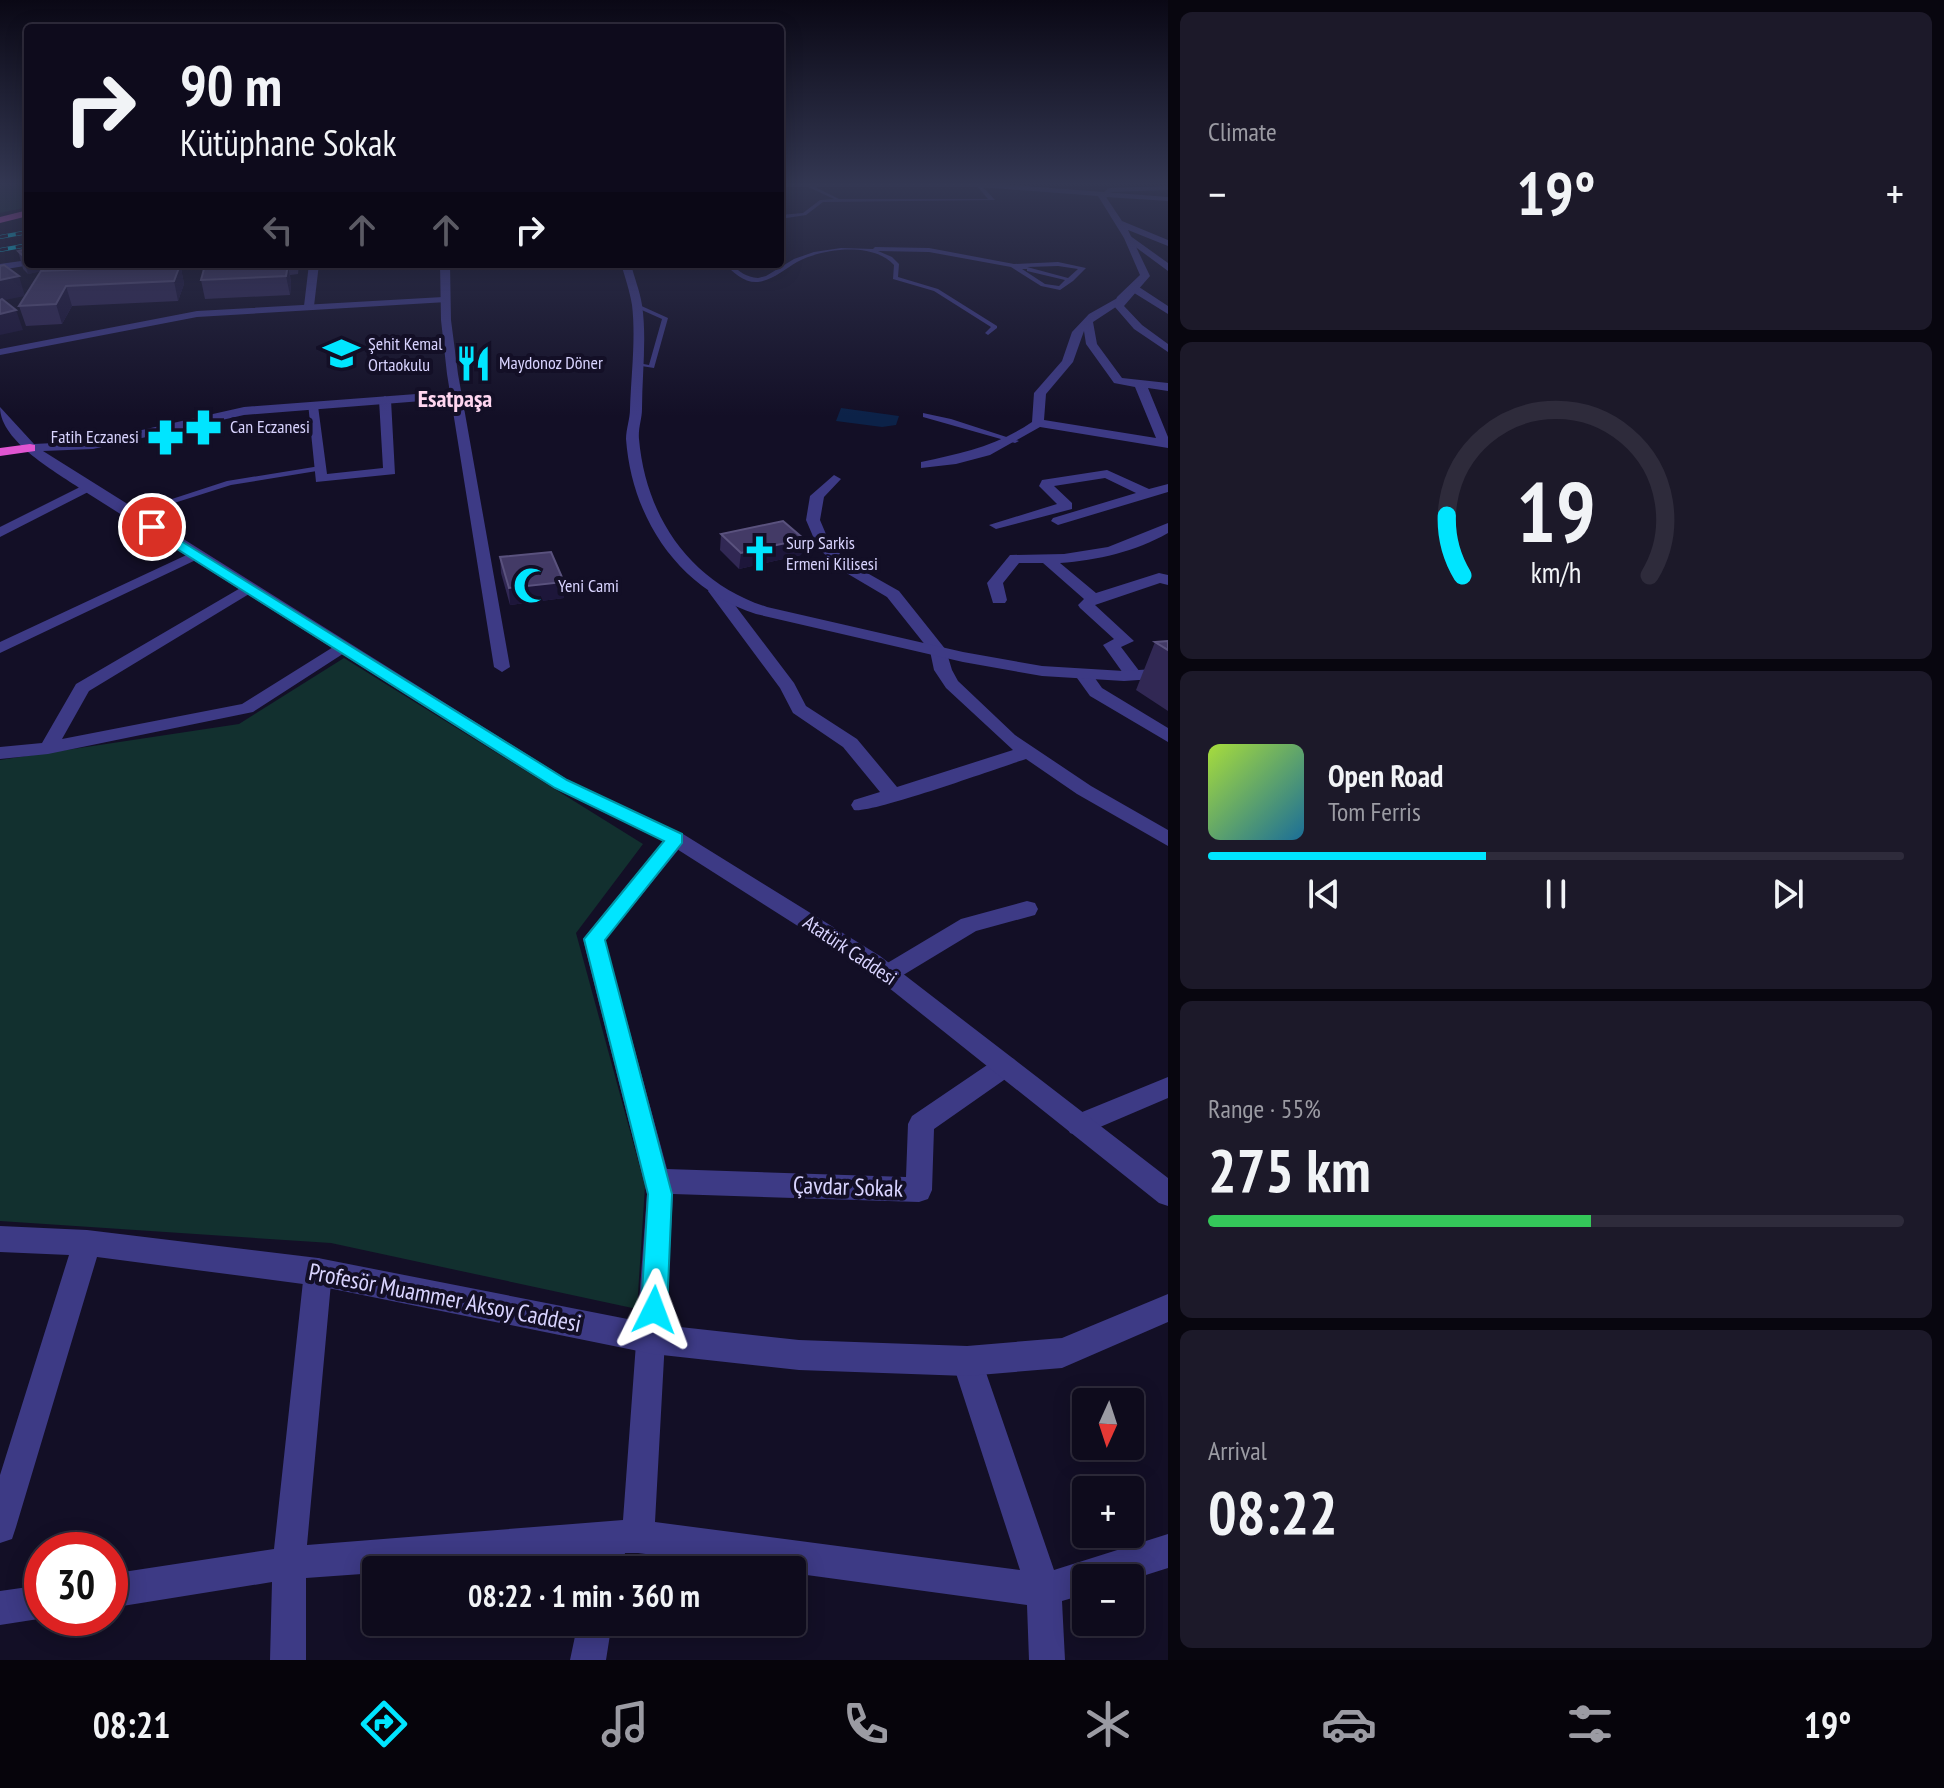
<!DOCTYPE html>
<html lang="en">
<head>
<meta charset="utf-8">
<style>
  body { margin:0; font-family:"PT Sans Narrow",sans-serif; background:#1c1929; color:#f1f3f6; height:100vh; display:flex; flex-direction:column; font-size:30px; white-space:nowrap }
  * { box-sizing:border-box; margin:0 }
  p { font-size:26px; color:#9b9ba3 }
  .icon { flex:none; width:44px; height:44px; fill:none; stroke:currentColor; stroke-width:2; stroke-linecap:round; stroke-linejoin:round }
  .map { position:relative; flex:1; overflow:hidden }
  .panel { display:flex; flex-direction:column; gap:12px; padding:12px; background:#08060f; width:776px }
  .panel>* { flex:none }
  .top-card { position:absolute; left:24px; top:24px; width:760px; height:244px; border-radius:8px; box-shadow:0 4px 20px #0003,0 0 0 2px #2e2b3b; background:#0e0b1c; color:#f1f3f6; overflow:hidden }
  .needle { width:52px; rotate:183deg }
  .tools { position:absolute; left:1072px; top:1388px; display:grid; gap:16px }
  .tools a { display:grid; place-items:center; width:72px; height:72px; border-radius:8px; background:#0e0b1c; box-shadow:0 4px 20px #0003,0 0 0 2px #2e2b3b; font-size:40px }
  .speed { position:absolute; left:24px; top:1532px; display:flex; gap:16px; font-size:40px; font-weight:700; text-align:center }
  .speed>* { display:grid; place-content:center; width:104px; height:104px; border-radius:50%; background:#0e0b1c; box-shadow:0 4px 20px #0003,0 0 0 2px #2e2b3b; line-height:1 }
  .speed .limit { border:12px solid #d22; background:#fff; color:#111 }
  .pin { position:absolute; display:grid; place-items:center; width:68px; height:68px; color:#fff; margin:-34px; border:4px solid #fff; border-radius:50%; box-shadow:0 2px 8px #0007 }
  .me { position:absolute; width:88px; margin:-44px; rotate:3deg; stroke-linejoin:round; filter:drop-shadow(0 0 6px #0008) }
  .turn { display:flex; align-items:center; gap:28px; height:168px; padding:0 24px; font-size:36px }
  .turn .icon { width:104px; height:104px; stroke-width:2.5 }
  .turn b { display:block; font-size:56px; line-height:68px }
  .lanes { display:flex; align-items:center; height:76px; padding:0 24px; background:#0003; justify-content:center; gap:40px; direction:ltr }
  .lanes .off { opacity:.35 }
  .big { font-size:60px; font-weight:700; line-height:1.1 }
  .panel .widget { flex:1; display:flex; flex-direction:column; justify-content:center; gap:12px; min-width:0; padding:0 28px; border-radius:12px; background:#1c1929 }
  .panel .dial { align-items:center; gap:0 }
  .dial svg { height:208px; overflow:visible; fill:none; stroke:#2e2b3b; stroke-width:7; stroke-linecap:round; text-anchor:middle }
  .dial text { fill:#f1f3f6; stroke:none }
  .song { display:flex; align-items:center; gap:24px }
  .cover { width:96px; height:96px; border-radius:12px; background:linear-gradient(135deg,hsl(80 70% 55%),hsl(200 70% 35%)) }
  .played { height:8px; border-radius:4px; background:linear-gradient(90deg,#00e5ff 40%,#2e2b3b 40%) }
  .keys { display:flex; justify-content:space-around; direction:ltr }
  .heat { display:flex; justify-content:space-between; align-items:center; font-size:44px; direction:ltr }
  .charge { height:12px; border-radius:6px; background:linear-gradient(90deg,#34c759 55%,#2e2b3b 0) }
  .trip { position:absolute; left:362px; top:1556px; width:444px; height:80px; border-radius:8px; background:#0e0b1c; box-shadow:0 4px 20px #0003,0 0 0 2px #2e2b3b; font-weight:700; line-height:80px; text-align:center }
  .tab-bar { display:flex; height:128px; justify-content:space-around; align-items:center; background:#06040b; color:#9b9ba3 }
  .tab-bar .icon { width:56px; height:56px }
  .tab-bar .on { color:#00e5ff }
  .tab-bar b { font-size:36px; color:#f1f3f6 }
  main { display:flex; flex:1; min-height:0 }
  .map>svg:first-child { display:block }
</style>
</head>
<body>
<main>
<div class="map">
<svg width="1168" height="1660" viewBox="0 0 1168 1660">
  <rect width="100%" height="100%" fill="#130f26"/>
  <!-- green -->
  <path fill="#12302f" d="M 0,184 L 28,184 L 28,207 L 0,213 Z
    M 344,658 L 643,844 L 576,933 L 645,1186 L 637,1309 L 331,1243 L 0,1221 L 0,760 L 239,724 Z"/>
  <!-- water -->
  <path fill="#0c2248" d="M 841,408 L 899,416 L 896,425 L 882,427 L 836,421 Z"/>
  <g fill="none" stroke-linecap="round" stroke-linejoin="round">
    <!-- service -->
    <path fill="#3d3a85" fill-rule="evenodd" d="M 802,184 L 809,184 L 839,199 L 988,199 L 976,185 L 980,184 L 995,200 L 823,202 L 806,215 L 780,219 L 780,215 L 803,213 L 820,200 L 834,199 Z
      M 875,247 L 929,248 L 1014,264 L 1058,262 L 1086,268 L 1073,281 L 1060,290 L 1041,286 L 1011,267 L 929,252 L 878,251 L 892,257 L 899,264 L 898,277 L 938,289 L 997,326 L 997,328 L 988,335 L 985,333 L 991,327 L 934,291 L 893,279 L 894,265 C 873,242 823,248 797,262 C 785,269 773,280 758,282 C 744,283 734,273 725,264 L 731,264 C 740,272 746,277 758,278 L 766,276 L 794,259 L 814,252 L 841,248 L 873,249 ZM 1058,266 L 1078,269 L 1068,278 L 1027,267 ZM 1022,269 L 1027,269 L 1027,271 L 1065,280 L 1059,286 L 1045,284 Z
      M 637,304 L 668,318 L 654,368 L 635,365 L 638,363 L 649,365 L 662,319 L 635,307 Z
      M 923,413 L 951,419 L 1019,441 L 1015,443 L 923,417 Z
      M 320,466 L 324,468 L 323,470 L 231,485 L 133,516 L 126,514 L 227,481 Z"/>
    <!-- pedestrian -->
    <path fill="#3d3a85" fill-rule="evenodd" d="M 440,264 L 450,264 L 451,320 L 458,374 L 510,667 L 502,672 L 494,667 L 447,374 L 441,320 Z"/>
    <!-- minor -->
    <path fill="#3d3a85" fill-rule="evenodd" d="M 1168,186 L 1168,190 L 1111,192 L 1105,199 L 1098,197 L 1109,188 Z
      M 1129,235 L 1168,263 L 1168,271 L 1126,240 Z
      M 309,264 L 319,264 L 314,306 L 309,309 L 304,306 Z
      M 1131,287 L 1139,287 L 1168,306 L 1168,314 L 1131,291 Z
      M 1121,296 L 1125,301 L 1093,322 L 1097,344 L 1122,378 L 1168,383 L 1168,391 L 1148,388 L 1168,437 L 1168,448 L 1040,427 L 990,455 L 956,464 L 921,468 L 921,462 C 962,453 997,446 1032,422 L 1034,393 L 1062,361 L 1072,332 L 1089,314 ZM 1084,331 L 1086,344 L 1114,383 L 1135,387 L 1156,438 L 1044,420 L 1046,394 L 1073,362 Z
      M 385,396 L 391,400 L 395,474 L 316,482 L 308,403 L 318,406 L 327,474 L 383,468 L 379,400 Z
      M 1107,470 L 1149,489 L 1168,484 L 1168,492 L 1058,525 L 1051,521 L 1053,518 L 1136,493 L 1105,478 L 1054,486 L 1072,503 L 1072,509 L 996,529 L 989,525 L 1057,504 L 1039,486 L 1042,480 Z
      M 834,475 L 841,479 L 824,497 L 820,520 L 831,546 L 853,565 L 899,591 L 946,650 L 952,670 L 958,681 L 1015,735 L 1091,786 L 1168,830 L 1168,846 L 1077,794 L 1026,759 C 998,768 871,814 854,810 L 851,805 L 854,800 L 880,792 L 843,747 L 793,713 L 780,688 L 708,591 L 710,588 L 722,588 L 794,683 L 806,706 L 857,739 L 897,787 L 1013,750 L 946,688 L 934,670 L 930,651 L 887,597 L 843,571 L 818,548 L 806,520 L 810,496 Z
      M 84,485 L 96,488 L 0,537 L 0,527 Z
      M 1168,523 L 1168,533 C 1135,552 1098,560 1060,563 L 1096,593 L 1159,573 L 1168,575 L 1168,585 L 1160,583 L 1095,605 L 1134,641 L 1121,647 L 1143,676 L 1140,680 L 1128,680 L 1103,645 L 1114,639 L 1080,608 L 1078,605 L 1084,599 L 1043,563 L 1019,563 L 1003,583 L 1007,600 L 1005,603 L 993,603 L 987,583 L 1010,555 L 1064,554 L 1108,547 Z
      M 195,551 L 202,555 L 200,558 L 0,653 L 0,642 Z
      M 249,583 L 254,585 L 254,591 L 89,691 L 62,739 L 242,704 L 338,644 L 344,643 L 352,648 L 253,712 L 48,754 L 0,759 L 0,747 L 42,743 L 76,684 Z
      M 1086,673 L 1092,674 L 1102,688 L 1168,728 L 1168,742 L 1090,696 L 1077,678 Z
      M 676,832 L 686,839 L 683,844 L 605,940 L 667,1169 L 906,1177 L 908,1124 L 912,1116 L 996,1059 L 1005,1056 L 1014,1059 L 1017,1066 L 1014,1073 L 934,1129 L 932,1190 L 928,1199 L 919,1202 L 673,1194 L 655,1522 L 1020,1570 L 952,1361 L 956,1350 L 967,1346 L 978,1350 L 982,1361 L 1054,1570 L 1168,1534 L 1168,1568 L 1130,1580 L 1086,1578 L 1086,1594 L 1062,1601 L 1065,1660 L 1029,1660 L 1027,1605 L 792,1573 L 792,1570 L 768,1570 L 638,1553 L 625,1553 L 622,1570 L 588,1570 L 591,1555 L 376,1570 L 376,1573 L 306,1578 L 306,1660 L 270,1660 L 272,1582 L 110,1608 L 110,1574 L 274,1549 L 304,1272 L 308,1262 L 318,1258 L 328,1262 L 332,1272 L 307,1545 L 623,1520 L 647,1194 L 583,939 L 669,834 Z
      M 1027,901 L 1035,903 L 1038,909 L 1035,915 L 976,931 L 895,980 L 887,983 L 879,980 L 876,974 L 879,968 L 961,919 Z
      M 1168,1077 L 1168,1098 L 1079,1136 L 1070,1133 L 1066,1125 L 1070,1117 Z
      M 42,1585 L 42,1618 L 45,1618 L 0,1625 L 0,1591 Z
      M 578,1622 L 612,1622 L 606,1660 L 570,1660 Z"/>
    <!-- tertiary -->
    <path fill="#3d3a85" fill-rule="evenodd" d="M 780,184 L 1001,184 L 1168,197 L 1168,201 L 1106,197 L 1122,221 L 1168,240 L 1168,246 L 1128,230 L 1150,276 L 1124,306 L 1142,325 L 1168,344 L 1168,352 L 1134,329 L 1114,306 L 1117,297 L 1140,275 L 1124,238 L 1098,196 L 978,187 L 780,187 Z
      M 28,260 L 31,265 L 0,270 L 0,264 Z
      M 621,264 L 631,264 C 634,277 640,291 642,305 C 647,338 642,375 642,409 C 642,419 638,428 639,439 C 646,518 691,583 767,607 L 963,652 L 1042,666 L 1124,671 L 1168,668 L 1168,678 L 1124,681 L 1042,676 L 963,662 L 756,614 C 679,589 632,519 626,439 C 626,429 630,419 630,409 C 631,376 636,338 632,305 C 630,292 625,277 621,264 Z
      M 443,297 L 447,302 L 197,317 L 0,355 L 0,349 L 197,311 Z
      M 456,391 L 460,392 L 460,398 L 244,415 L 93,449 L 43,451 L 568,780 L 683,834 L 880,956 L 1168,1178 L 1168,1206 L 1159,1203 L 864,968 L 669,844 L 554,788 L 84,491 C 58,473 0,442 0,407 L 34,444 L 93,441 L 244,407 Z
      M 0,1226 L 87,1230 L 318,1258 L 653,1324 L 799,1340 L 967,1346 L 1062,1338 L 1168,1294 L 1168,1322 L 1062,1368 L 967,1376 L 799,1370 L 653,1354 L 318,1286 L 97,1257 L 16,1527 L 12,1539 L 0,1543 L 0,1475 L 69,1255 L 0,1252 Z"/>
    <!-- trunk -->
    <path fill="#e055d1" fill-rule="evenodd" d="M 28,210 L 28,216 L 0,223 L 0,217 Z
      M 30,444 L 35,445 L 35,451 L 0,456 L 0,448 Z"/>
    <defs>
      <path id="rail" d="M 0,237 L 28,232
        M 0,250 L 28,245"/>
    </defs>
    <!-- rail casing -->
    <use href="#rail" stroke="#00e5ff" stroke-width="4"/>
    <!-- rail -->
    <use href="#rail" stroke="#130f26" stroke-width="3" stroke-dasharray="8" stroke-linecap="butt"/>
  </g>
  <!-- wall -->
  <path fill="#312854" d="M 18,251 L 79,264 L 45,270 L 99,268 L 98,264 L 224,264 L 224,265 L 181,268 L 184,284 L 178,301 L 72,306 L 62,324 L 26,326 L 19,306 L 41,271 L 28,274 L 23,269 Z
    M 244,264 L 299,264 L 298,274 L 290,275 L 291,284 L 290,295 L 205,299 L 201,280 L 244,267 Z
    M 721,534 L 804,539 L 801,555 L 739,569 L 720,550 Z
    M 500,557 L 564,582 L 564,598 L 510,605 L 501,573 Z
    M 1168,641 L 1168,711 L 1136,690 L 1155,642 Z"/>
  <!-- shaded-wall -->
  <path fill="#1d163a" d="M 28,254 L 28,264 L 79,264 L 28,274 L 22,255 Z
    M 98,264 L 224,264 L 224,265 L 181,268 L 184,284 L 178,301 L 174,281 L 100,274 Z
    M 288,265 L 291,284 L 290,295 L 286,276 Z
    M 19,276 L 25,296 L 0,301 L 0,280 Z
    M 66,286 L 72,306 L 62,324 L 56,304 Z
    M 16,310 L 23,330 L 0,335 L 0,314 Z
    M 804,539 L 801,555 L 739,569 L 741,553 Z
    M 564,582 L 564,598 L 510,605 L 509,588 Z"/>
  <!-- building -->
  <path fill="#433a66" stroke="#5a527e" stroke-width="2" d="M 28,249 L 28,254 L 22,255 L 18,251 Z
    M 4,265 L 19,276 L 0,280 L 0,266 Z
    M 180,265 L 174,281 L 66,286 L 56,304 L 19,306 L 41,271 Z
    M 288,265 L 286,276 L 201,280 L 204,269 Z
    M 2,299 L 16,310 L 0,314 L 0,300 Z
    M 783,521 L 804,539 L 741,553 L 721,534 Z
    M 551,552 L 564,582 L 509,588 L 500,557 Z
    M 1168,641 L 1168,650 L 1155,642 Z"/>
  <!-- sky -->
  <linearGradient id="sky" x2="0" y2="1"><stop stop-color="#0a0815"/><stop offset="0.44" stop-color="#333752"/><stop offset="1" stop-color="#333752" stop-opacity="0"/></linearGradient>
  <rect width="1168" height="417" fill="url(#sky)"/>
  <!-- route -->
  <path fill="#00e5ff" stroke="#0095a6" stroke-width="2" d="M 152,523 L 567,780 L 682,834 L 682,843 L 605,940 L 672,1194 L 667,1310 L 663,1319 L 654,1323 L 645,1319 L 641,1310 L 648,1194 L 584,939 L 664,841 L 555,788 L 147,530 L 145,527 Z"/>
  <!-- icons -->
  <defs>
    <symbol id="school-bare" viewBox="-9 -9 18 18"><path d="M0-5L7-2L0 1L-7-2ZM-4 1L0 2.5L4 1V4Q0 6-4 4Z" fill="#00e5ff" stroke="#130f26" stroke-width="2.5" paint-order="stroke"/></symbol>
    <symbol id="restaurant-bare" viewBox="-9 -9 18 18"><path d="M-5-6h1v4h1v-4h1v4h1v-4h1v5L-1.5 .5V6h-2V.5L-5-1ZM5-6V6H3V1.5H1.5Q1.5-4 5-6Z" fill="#00e5ff" stroke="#130f26" stroke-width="2.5" paint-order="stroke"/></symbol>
    <symbol id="pharmacy-bare" viewBox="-9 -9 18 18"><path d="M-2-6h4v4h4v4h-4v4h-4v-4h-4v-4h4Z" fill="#00e5ff" stroke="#130f26" stroke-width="2.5" paint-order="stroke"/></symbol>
    <symbol id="church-bare" viewBox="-9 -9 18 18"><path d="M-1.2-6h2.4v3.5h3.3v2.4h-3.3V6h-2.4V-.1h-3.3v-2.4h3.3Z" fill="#00e5ff" stroke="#130f26" stroke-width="2.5" paint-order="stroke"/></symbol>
    <symbol id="mosque-bare" viewBox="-9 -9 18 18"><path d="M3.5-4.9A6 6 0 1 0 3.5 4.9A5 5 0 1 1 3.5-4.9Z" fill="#00e5ff" stroke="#130f26" stroke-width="2.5" paint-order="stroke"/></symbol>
  </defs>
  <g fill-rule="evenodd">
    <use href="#school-bare" x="316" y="328" width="51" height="51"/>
    <use href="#restaurant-bare" x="448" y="338" width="51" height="51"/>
    <use href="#pharmacy-bare" x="178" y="402" width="51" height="51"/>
    <use href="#pharmacy-bare" x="140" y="412" width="51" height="51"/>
    <use href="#church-bare" x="734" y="528" width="51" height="51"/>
    <use href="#mosque-bare" x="506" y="560" width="51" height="51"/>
  </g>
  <g text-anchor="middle" stroke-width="8" stroke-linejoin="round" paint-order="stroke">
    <!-- far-poi labels -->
    <g font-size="18" fill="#d9d4ff" stroke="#130f26" text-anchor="start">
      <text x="368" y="350">Şehit Kemal<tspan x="368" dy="21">Ortaokulu</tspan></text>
      <text x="499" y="369">Maydonoz Döner</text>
      <text x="230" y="433">Can Eczanesi</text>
      <text x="139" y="443" text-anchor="end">Fatih Eczanesi</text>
      <text x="786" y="549">Surp Sarkis<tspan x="786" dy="21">Ermeni Kilisesi</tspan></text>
      <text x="558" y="592">Yeni Cami</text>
    </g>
    <!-- street labels -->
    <g font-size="20" fill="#d9d4ff" stroke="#130f26">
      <text transform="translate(850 950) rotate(34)" y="7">Atatürk Caddesi</text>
    </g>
    <!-- far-district labels -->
    <g font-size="24" font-weight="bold" fill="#ffd6f0" stroke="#130f26">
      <text x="455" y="407">Esatpaşa</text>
    </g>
    <!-- near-street labels -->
    <g font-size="24" fill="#d9d4ff" stroke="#130f26">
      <text transform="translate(848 1187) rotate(2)" y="8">Çavdar Sokak</text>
      <text transform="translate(445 1298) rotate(11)" y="8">Profesör Muammer Aksoy Caddesi</text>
    </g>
  </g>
</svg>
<div class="tools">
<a><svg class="needle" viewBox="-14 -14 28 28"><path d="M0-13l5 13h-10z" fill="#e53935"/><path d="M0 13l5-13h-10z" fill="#9b9ba3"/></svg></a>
<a>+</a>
<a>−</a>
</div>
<div class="speed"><div class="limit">30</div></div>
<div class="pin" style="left:152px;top:527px;background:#d93025"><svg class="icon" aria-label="arrive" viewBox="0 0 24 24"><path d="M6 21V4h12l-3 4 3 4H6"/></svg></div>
<svg class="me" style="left:654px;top:1310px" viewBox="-20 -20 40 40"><path d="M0-17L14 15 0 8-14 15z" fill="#00e5ff" stroke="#fff" stroke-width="4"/></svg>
<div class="trip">08:22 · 1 min · 360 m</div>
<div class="top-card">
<div class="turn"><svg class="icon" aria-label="right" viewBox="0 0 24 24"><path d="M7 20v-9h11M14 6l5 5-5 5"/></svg><div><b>90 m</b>Kütüphane Sokak</div></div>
<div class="lanes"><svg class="icon off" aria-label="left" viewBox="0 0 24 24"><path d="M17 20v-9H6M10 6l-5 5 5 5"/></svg><svg class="icon off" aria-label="ahead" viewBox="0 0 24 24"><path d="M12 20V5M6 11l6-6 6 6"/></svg><svg class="icon off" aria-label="ahead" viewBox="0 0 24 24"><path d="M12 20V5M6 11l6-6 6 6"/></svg><svg class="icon" aria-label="right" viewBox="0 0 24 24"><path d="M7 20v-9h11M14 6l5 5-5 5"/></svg></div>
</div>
</div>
<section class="panel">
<div class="widget"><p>Climate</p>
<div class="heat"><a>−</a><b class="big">19°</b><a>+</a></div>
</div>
<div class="widget dial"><svg viewBox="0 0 100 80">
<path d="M14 69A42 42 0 1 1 86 69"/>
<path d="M14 69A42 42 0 0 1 8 46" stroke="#00e5ff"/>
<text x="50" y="56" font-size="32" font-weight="700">19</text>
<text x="50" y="72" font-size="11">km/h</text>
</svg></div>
<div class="widget">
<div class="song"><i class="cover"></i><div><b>Open Road</b><p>Tom Ferris</p></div></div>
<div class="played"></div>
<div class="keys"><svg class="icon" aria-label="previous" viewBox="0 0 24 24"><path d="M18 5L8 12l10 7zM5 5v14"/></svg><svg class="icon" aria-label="pause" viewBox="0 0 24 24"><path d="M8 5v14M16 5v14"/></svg><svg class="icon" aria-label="next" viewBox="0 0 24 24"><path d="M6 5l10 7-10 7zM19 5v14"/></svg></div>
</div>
<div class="widget"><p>Range · 55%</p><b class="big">275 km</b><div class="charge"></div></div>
<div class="widget"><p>Arrival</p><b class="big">08:22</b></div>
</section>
</main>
<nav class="tab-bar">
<b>08:21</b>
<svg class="icon on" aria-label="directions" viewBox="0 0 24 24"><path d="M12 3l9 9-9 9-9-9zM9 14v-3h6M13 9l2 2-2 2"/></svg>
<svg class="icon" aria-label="music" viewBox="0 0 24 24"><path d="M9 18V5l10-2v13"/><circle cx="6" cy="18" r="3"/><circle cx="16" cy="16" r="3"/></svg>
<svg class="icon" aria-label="phone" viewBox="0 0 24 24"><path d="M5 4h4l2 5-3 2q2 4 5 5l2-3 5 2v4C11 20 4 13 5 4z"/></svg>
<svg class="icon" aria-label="climate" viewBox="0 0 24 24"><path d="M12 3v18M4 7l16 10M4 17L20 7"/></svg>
<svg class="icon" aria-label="car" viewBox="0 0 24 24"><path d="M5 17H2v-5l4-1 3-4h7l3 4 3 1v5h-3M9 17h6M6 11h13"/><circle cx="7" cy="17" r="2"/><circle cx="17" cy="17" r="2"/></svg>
<svg class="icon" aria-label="filters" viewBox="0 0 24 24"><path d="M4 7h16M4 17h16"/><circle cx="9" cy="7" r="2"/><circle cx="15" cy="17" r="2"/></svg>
<b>19°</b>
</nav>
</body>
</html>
